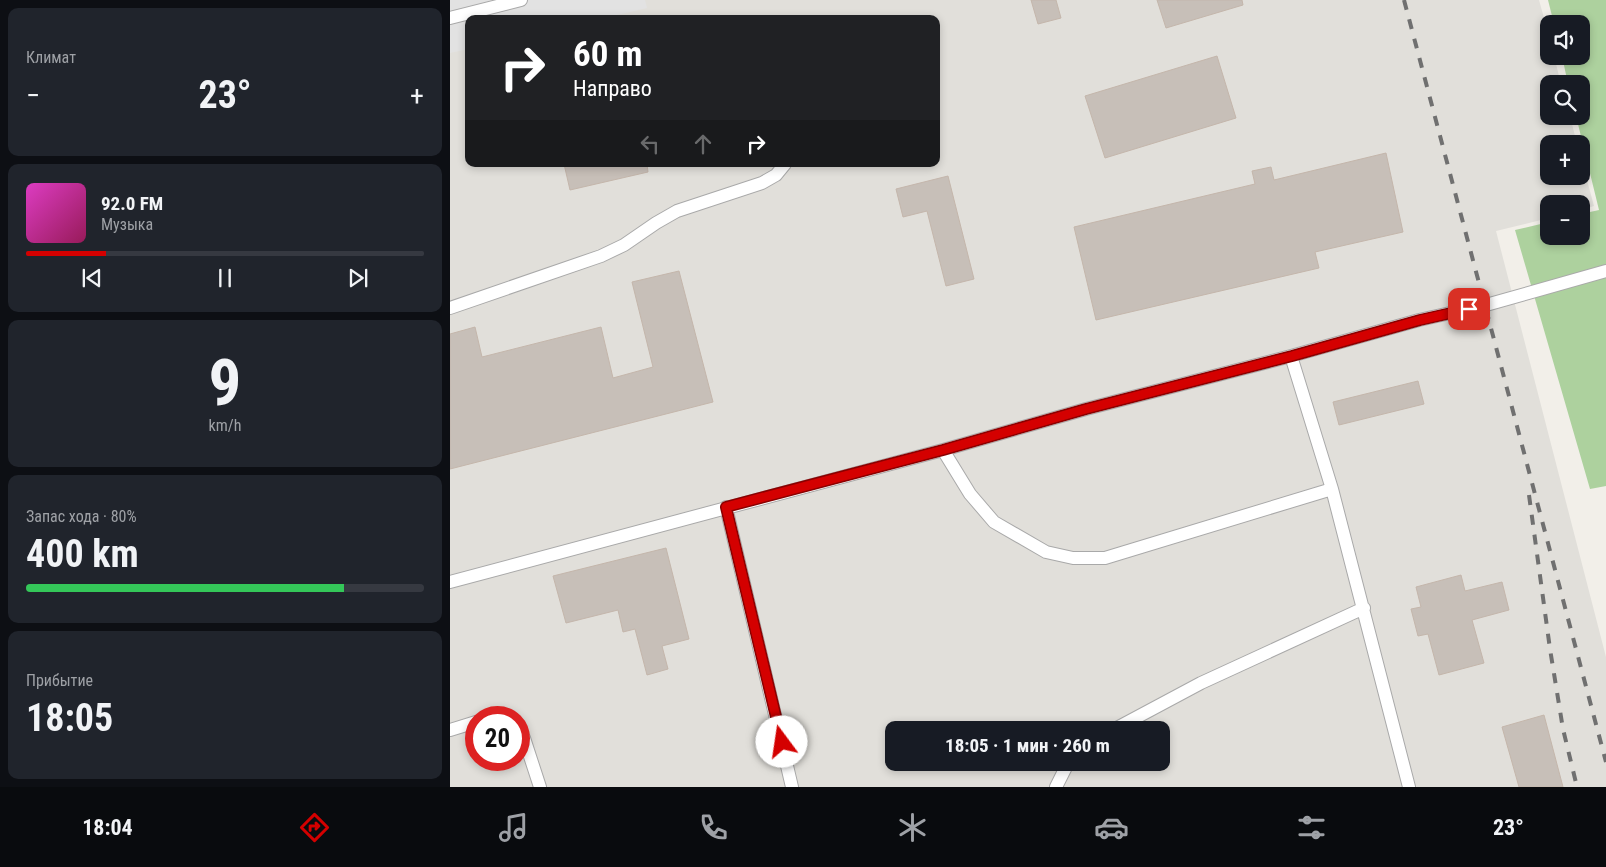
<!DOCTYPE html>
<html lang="ru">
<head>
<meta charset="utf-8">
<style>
  body { margin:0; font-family:"Roboto Condensed",sans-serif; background:#20242c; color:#f1f3f6; height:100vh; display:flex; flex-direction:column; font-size:19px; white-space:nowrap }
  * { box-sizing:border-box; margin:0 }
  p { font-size:16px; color:#9ea1a6 }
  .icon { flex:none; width:28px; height:28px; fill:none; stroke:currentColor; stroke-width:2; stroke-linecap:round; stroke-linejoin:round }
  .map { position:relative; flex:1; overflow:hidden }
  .panel { display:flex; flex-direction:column; gap:8px; padding:8px; background:#0d0f14; width:450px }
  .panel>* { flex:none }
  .top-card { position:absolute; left:15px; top:15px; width:475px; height:152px; border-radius:10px; box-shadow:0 2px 8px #0003; background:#202124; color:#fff; overflow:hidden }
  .buttons { position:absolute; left:1090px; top:15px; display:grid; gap:10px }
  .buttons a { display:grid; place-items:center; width:50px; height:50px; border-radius:10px; background:#171b24; box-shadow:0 2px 8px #0003; font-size:25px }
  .speed { position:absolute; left:15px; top:706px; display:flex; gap:10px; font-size:25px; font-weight:700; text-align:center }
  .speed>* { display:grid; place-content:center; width:65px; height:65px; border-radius:50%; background:#171b24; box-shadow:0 2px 8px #0003; line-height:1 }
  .speed .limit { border:8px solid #d22; background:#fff; color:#111 }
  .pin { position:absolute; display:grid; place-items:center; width:42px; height:42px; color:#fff; margin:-21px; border-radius:10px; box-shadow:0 2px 8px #0006 }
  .me { position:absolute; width:55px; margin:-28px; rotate:346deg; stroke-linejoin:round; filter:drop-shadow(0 0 4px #0008) }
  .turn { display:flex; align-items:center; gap:18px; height:105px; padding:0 25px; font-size:22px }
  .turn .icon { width:65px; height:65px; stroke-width:2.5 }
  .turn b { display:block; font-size:35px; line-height:42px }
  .lanes { display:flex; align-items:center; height:48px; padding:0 25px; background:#0003; justify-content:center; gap:25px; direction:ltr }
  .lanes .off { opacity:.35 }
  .big { font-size:38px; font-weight:700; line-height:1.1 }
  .panel .tile { flex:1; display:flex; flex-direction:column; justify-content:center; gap:8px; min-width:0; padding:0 18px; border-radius:10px; background:#20242c }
  .panel .dial { align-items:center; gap:0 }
  .dial b { font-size:65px; line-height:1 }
  .song { display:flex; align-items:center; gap:15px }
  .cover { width:60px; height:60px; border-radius:8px; background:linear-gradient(135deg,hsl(310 70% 55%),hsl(330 70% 35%)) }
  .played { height:5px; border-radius:2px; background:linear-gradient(90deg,#d40000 20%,#363941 20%) }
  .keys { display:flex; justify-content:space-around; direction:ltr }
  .heat { display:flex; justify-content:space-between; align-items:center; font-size:28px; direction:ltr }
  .charge { height:8px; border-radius:4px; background:linear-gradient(90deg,#34c759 80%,#363941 0) }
  .trip { position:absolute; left:435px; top:721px; width:285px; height:50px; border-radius:10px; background:#171b24; box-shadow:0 2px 8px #0003; font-weight:700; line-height:50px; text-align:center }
  .tabs { display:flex; height:80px; justify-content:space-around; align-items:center; background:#090b0e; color:#9ea1a6 }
  .tabs .icon { width:35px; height:35px }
  .tabs .active { color:#d40000 }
  .tabs b { font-size:22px; color:#f1f3f6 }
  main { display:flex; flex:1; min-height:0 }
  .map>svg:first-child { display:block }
</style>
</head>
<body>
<main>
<section class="panel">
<div class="tile"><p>Климат</p>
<div class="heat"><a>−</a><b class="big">23°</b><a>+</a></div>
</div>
<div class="tile">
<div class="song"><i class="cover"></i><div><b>92.0 FM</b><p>Музыка</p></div></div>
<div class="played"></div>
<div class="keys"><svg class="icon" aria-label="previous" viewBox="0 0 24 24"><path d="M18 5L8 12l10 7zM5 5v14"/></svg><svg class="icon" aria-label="pause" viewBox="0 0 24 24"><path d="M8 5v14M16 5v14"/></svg><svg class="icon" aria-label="next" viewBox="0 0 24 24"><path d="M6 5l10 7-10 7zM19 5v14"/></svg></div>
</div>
<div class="tile dial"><b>9</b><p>km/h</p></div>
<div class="tile"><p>Запас хода · 80%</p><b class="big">400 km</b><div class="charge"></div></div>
<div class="tile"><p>Прибытие</p><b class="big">18:05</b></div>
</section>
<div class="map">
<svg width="1156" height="787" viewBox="0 0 1156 787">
  <rect width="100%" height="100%" fill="#f2efe9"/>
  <!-- airport -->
  <path fill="#e1dfda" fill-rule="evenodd" d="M 0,0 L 1089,0 L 1099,36 L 1099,56 L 1104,56 L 1111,84 L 1099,84 L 1099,116 L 1120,116 L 1127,144 L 1099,144 L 1099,176 L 1131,176 L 1131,158 L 1144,206 L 1131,210 L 1131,204 L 1099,204 L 1099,218 L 1046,231 L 1156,657 L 1156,787 L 0,787 ZM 19,19 L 486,19 L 486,164 L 19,164 ZM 26,718 L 69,718 L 69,760 L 26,760 ZM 444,730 L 711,730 L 711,762 L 444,762 Z"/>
  <!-- forest -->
  <path fill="#add19e" d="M 1098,0 L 1156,0 L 1156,486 L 1140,489 L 1065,230 L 1099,222 L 1099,236 L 1131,236 L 1131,214 L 1149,210 L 1126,116 L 1131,116 L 1131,84 L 1118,84 L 1112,56 L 1131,56 L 1131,24 L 1104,24 Z"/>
  <!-- parking -->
  <path fill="#e2e2e2" d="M 0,0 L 195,0 L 197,8 L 150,19 L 19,19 L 19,49 L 0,53 Z"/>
  <!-- building -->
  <path fill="#c7bfb8" stroke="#c4b6ab" d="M 581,0 L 606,0 L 611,18 L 588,24 Z
    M 707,0 L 792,0 L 793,5 L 716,28 Z
    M 767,56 L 786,118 L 655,158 L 635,96 Z
    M 936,153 L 953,232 L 865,252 L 869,268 L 646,320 L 624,227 L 805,184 L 802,171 L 821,167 L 824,180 Z
    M 114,164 L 197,164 L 198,172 L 120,190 Z
    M 498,176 L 524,279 L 496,286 L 477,211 L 453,217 L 446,189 Z
    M 229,271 L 263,402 L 0,469 L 0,334 L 25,327 L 32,357 L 151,327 L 163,378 L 203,367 L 182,282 Z
    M 968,381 L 974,404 L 889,425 L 883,402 Z
    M 216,548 L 239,639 L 212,646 L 218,669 L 197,675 L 185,629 L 173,632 L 168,610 L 116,623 L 103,576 Z
    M 1011,575 L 1015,591 L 1052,582 L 1059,610 L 1022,620 L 1034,663 L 989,675 L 978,634 L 968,636 L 961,609 L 971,607 L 966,587 Z
    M 1094,715 L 1113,787 L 1069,787 L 1052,727 Z"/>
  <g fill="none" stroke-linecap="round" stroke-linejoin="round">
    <defs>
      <path id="lane" d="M 0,18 L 71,0
        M 0,308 L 151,256 L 174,245 L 206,223 L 227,211 L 312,183 L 326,175 L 335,164
        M 841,356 L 882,489 L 959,787
        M 493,450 L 520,494 L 544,522 L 596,552 L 623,558 L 655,558 L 882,489
        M 276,507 L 342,787
        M 0,582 L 493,450 L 636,409 L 841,356 L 969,320 L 1036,305 L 1156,271
        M 0,730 L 26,722
        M 663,730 L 751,683 L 914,608
        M 69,733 L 74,738 L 90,787
        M 606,787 L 616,767 L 620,762"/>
    </defs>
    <!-- lane casing -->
    <use href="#lane" stroke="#a9a9a9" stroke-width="14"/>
    <!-- lane -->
    <use href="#lane" stroke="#fff" stroke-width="12"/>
    <!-- rail -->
    <path stroke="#707070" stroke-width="4" stroke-dasharray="10 10" stroke-linecap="butt" d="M 954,0 L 1156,762
      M 1079,495 L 1100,649 L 1113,729 L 1127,787"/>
  </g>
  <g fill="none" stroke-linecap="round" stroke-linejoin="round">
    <defs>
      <path id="route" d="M 332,742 L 276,507 L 493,450 L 636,409 L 842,356 L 970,320 L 1019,309"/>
    </defs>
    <!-- route casing -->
    <use href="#route" stroke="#8a0000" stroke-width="12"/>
    <!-- route -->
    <use href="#route" stroke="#d40000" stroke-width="9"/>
  </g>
</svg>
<div class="buttons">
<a><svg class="icon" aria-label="sound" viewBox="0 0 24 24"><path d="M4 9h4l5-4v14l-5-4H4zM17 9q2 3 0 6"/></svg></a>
<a><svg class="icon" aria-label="search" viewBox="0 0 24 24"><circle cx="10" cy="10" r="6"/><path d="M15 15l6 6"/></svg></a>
<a>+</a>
<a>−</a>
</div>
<div class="speed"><div class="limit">20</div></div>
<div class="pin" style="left:1019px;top:309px;background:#d93025"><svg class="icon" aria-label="arrive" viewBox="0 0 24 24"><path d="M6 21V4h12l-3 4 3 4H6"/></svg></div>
<svg class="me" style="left:332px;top:742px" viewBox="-20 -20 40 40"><circle r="19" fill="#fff"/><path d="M0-13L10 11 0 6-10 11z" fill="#d40000"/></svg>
<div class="trip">18:05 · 1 мин · 260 m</div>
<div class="top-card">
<div class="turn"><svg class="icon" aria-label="right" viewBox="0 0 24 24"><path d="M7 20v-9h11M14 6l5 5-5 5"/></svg><div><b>60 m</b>Направо</div></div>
<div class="lanes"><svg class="icon off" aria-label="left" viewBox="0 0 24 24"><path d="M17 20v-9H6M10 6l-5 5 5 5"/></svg><svg class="icon off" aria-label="ahead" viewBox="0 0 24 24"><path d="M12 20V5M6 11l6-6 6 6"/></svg><svg class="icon" aria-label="right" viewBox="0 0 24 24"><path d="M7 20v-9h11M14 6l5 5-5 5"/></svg></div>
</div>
</div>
</main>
<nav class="tabs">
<b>18:04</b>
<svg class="icon active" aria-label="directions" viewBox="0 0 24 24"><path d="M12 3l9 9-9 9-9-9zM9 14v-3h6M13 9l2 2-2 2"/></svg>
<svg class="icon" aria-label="music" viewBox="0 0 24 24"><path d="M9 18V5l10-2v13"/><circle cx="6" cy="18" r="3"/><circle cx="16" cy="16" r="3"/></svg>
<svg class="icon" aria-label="phone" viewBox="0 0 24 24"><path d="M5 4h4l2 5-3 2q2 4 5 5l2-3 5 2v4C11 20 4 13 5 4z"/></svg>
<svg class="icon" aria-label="climate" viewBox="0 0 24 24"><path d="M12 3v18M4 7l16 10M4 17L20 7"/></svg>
<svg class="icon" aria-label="car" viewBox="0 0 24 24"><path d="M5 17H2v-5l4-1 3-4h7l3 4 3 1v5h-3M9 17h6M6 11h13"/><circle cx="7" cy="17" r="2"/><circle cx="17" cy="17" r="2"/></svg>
<svg class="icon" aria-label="filters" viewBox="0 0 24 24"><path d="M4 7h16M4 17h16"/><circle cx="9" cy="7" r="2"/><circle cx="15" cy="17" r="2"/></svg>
<b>23°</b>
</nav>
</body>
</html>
